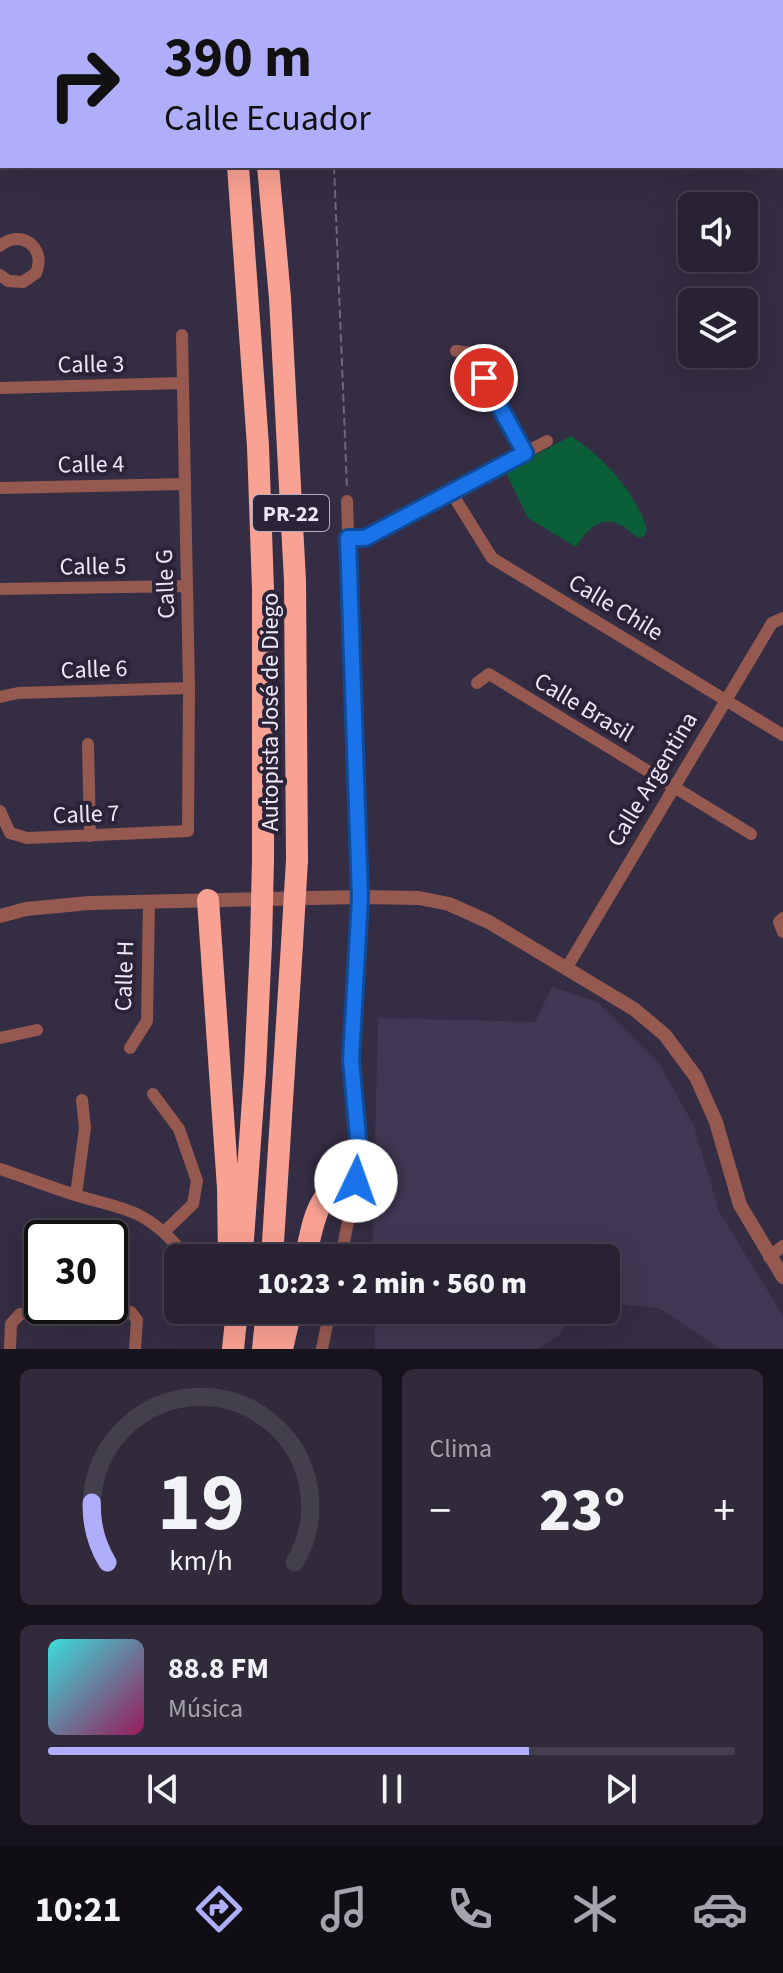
<!DOCTYPE html>
<html lang="es">
<head>
<meta charset="utf-8">
<style>
  body { margin:0; font-family:"Source Sans 3",sans-serif; background:#302a3a; color:#f1f3f6; height:100vh; display:flex; flex-direction:column; font-size:30px; white-space:nowrap }
  * { box-sizing:border-box; margin:0 }
  p { font-size:26px; color:#a5a4ac }
  .icon { flex:none; width:44px; height:44px; fill:none; stroke:currentColor; stroke-width:2; stroke-linecap:round; stroke-linejoin:round }
  .map { position:relative; height:1349px; overflow:hidden }
  .side { display:flex; flex-direction:column; gap:20px; padding:20px; background:#16131c; flex:1 }
  .side>* { flex:none }
  .guide { position:absolute; left:0px; top:0px; width:784px; height:168px; box-shadow:0 8px 32px #0002,0 0 0 2px #443f4d; background:#afaefa; color:#111; overflow:hidden }
  .fabs { position:absolute; left:678px; top:192px; display:grid; gap:16px }
  .fabs a { display:grid; place-items:center; width:80px; height:80px; border-radius:12px; background:#282232; box-shadow:0 8px 32px #0002,0 0 0 2px #443f4d; font-size:40px }
  .speed { position:absolute; left:24px; top:1220px; display:flex; gap:16px; font-size:40px; font-weight:700; text-align:center }
  .speed>* { display:grid; place-content:center; width:104px; height:104px; border-radius:50%; background:#282232; box-shadow:0 8px 32px #0002,0 0 0 2px #443f4d; line-height:1 }
  .speed .limit { border:4px solid #111; border-radius:12px; background:#fff; color:#111 }
  .pin { position:absolute; display:grid; place-items:center; width:68px; height:68px; color:#fff; margin:-34px; border:4px solid #fff; border-radius:50%; box-shadow:0 2px 8px #0007 }
  .me { position:absolute; width:88px; margin:-44px; rotate:3deg; stroke-linejoin:round; filter:drop-shadow(0 0 6px #0008) }
  .turn { display:flex; align-items:center; gap:28px; height:168px; padding:0 32px; font-size:36px }
  .turn .icon { width:104px; height:104px; stroke-width:2.5 }
  .turn b { display:block; font-size:56px; line-height:68px }
  .big { font-size:60px; font-weight:800; line-height:1.1 }
  .side .card { flex:1; display:flex; flex-direction:column; justify-content:center; gap:12px; min-width:0; padding:0 28px; border-radius:12px; background:#302a3a }
  .side .dial { align-items:center; gap:0 }
  .dial svg { height:208px; overflow:visible; fill:none; stroke:#443f4d; stroke-width:7; stroke-linecap:round; text-anchor:middle }
  .dial text { fill:#f1f3f6; stroke:none }
  .song { display:flex; align-items:center; gap:24px }
  .cover { width:96px; height:96px; border-radius:12px; background:linear-gradient(135deg,hsl(180 70% 55%),hsl(330 70% 35%)) }
  .played { height:8px; border-radius:4px; background:linear-gradient(90deg,#afaefa 70%,#443f4d 70%) }
  .keys { display:flex; justify-content:space-around; direction:ltr }
  .heat { display:flex; justify-content:space-between; align-items:center; font-size:44px; direction:ltr }
  .side .tiles { flex:1; display:grid; gap:20px; grid-template-columns:1fr 1fr }
  .card:last-child { grid-column:span 2 }
  .trip { position:absolute; left:164px; top:1244px; width:456px; height:80px; border-radius:12px; background:#282232; box-shadow:0 8px 32px #0002,0 0 0 2px #443f4d; font-weight:800; line-height:80px; text-align:center }
  .tab-bar { display:flex; height:128px; justify-content:space-around; align-items:center; background:#100e14; color:#a5a4ac }
  .tab-bar .icon { width:56px; height:56px }
  .tab-bar .current { color:#afaefa }
  .tab-bar b { font-size:36px; color:#f1f3f6 }
  .map>svg:first-child { display:block }
</style>
</head>
<body>
<div class="map">
<svg width="783" height="1349" viewBox="0 0 783 1349">
  <rect width="100%" height="100%" fill="#352d43"/>
  <!-- built -->
  <path fill="#403752" d="M 552,987 L 597,1002 L 660,1065 L 694,1126 L 719,1211 L 783,1316 L 783,1349 L 720,1349 L 659,1308 L 606,1303 L 606,1258 L 372,1258 L 378,1018 L 535,1022 Z
    M 374,1310 L 576,1310 L 560,1334 L 537,1349 L 375,1349 Z"/>
  <!-- green -->
  <path fill="#0a5f39" d="M 571,436 C 604,458 635,491 647,529 L 644,536 L 639,538 C 633,535 629,530 623,526 C 601,514 587,529 576,547 L 528,518 L 505,471 Z"/>
  <g fill="none" stroke-linecap="round" stroke-linejoin="round">
    <!-- path -->
    <path stroke="#6f687c" stroke-width="2" stroke-dasharray="8 4" stroke-linecap="butt" d="M 585,2 L 585,0
      M 334,166 L 347,488"/>
    <!-- minor -->
    <path stroke="#95594f" stroke-width="12" d="M 0,37 L 2,37
      M 0,136 L 2,136
      M 0,246 C 21,228 47,248 36,273 L 23,282 L 8,281 L 0,275
      M 456,351 L 471,353 L 525,453
      M 0,388 L 182,383
      M 0,488 L 184,484
      M 451,492 L 492,558 L 783,735
      M 348,538 L 365,538 L 547,441
      M 0,589 L 187,586
      M 477,683 L 489,674 L 751,834
      M 0,697 L 18,693 L 189,688
      M 88,744 L 90,836
      M 0,811 L 10,833 L 27,838 L 188,831 L 189,688 L 182,335
      M 783,918 L 779,922 L 783,932
      M 566,969 L 772,623 L 783,618
      M 0,1038 L 37,1030
      M 130,1048 L 147,1021 L 149,902
      M 153,1094 L 179,1129 L 197,1181 L 193,1204 L 164,1232
      M 0,1169 C 24,1177 48,1186 72,1194 C 119,1209 142,1206 178,1247
      M 76,1195 L 85,1128 L 82,1100
      M 769,1257 L 783,1246
      M 341,1258 L 360,1159 L 351,1060 L 360,897 L 347,501
      M 10,1349 L 11,1324 L 20,1314 L 131,1312 L 137,1320 L 135,1349
      M 322,1349 L 330,1310"/>
    <!-- tertiary -->
    <path stroke="#95594f" stroke-width="14" d="M 0,916 L 26,909 L 89,903 L 360,897 L 419,898 L 449,904 L 489,922 L 634,1009 L 665,1035 L 696,1077 L 716,1122 L 740,1205 L 783,1277"/>
    <!-- motorway -->
    <path stroke="#f9a192" stroke-width="22" d="M 219,0 L 219,2
      M 249,0 L 249,2
      M 238,166 L 258,446 L 263,589 L 263,860
      M 268,166 L 280,298 L 295,581 L 297,860
      M 208,900 L 228,1188 L 229,1258
      M 242,1253 L 255,1072 L 261,943
      M 272,1258 L 292,944
      M 305,1258 C 314,1224 315,1186 356,1181
      M 233,1349 L 237,1310
      M 263,1349 L 267,1310
      M 282,1349 L 291,1310"/>
    <!-- motorway-bridge -->
    <path stroke="#f9a192" stroke-width="22" d="M 261,943 L 263,860
      M 292,944 L 297,860"/>
  </g>
  <g fill="none" stroke-linecap="round" stroke-linejoin="round">
    <defs>
      <path id="route" d="M 356,1181 L 360,1159 L 351,1060 L 360,897 L 348,538 L 365,538 L 525,453 L 484,378"/>
    </defs>
    <!-- route casing -->
    <use href="#route" stroke="#114b97" stroke-width="20"/>
    <!-- route -->
    <use href="#route" stroke="#1a73e8" stroke-width="14"/>
  </g>
  <g text-anchor="middle" stroke-width="8" stroke-linejoin="round" paint-order="stroke">
    <!-- shield labels -->
    <rect fill="#2b2338" stroke="#b2adbd" stroke-width="2" x="253" y="495" width="76" height="36" rx="6"/>
    <g font-size="22" font-weight="bold" fill="#ece8f6">
      <text x="291" y="521">PR-22</text>
    </g>
    <!-- street labels -->
    <g font-size="24" fill="#ece8f6" stroke="#2b2338">
      <text transform="translate(91 364) rotate(-1)" y="8">Calle 3</text>
      <text transform="translate(91 464) rotate(-1)" y="8">Calle 4</text>
      <text transform="translate(93 566) rotate(-1)" y="8">Calle 5</text>
      <text transform="translate(165 584) rotate(-92)" y="8">Calle G</text>
      <text transform="translate(616 607) rotate(31)" y="8">Calle Chile</text>
      <text transform="translate(94 669) rotate(-2)" y="8">Calle 6</text>
      <text transform="translate(584 707) rotate(31)" y="8">Calle Brasil</text>
      <text transform="translate(270 712) rotate(-90)" y="8">Autopista José de Diego</text>
      <text transform="translate(652 779) rotate(-59)" y="8">Calle Argentina</text>
      <text transform="translate(86 814) rotate(-2)" y="8">Calle 7</text>
      <text transform="translate(124 976) rotate(-88)" y="8">Calle H</text>
    </g>
  </g>
</svg>
<div class="fabs">
<a><svg class="icon" aria-label="sound" viewBox="0 0 24 24"><path d="M4 9h4l5-4v14l-5-4H4zM17 9q2 3 0 6"/></svg></a>
<a><svg class="icon" aria-label="layers" viewBox="0 0 24 24"><path d="M12 4l9 5-9 5-9-5zM3 14l9 5 9-5"/></svg></a>
</div>
<div class="speed"><div class="limit">30</div></div>
<div class="pin" style="left:484px;top:378px;background:#d93025"><svg class="icon" aria-label="arrive" viewBox="0 0 24 24"><path d="M6 21V4h12l-3 4 3 4H6"/></svg></div>
<svg class="me" style="left:356px;top:1181px" viewBox="-20 -20 40 40"><circle r="19" fill="#fff"/><path d="M0-13L10 11 0 6-10 11z" fill="#1a73e8"/></svg>
<div class="trip">10:23 · 2 min · 560 m</div>
<div class="guide">
<div class="turn"><svg class="icon" aria-label="right" viewBox="0 0 24 24"><path d="M7 20v-9h11M14 6l5 5-5 5"/></svg><div><b>390 m</b>Calle Ecuador</div></div>
</div>
</div>
<section class="side">
<div class="tiles">
<div class="card dial"><svg viewBox="0 0 100 80">
<path d="M14 69A42 42 0 1 1 86 69"/>
<path d="M14 69A42 42 0 0 1 8 46" stroke="#afaefa"/>
<text x="50" y="56" font-size="32" font-weight="700">19</text>
<text x="50" y="72" font-size="11">km/h</text>
</svg></div>
<div class="card"><p>Clima</p>
<div class="heat"><a>−</a><b class="big">23°</b><a>+</a></div>
</div>
<div class="card">
<div class="song"><i class="cover"></i><div><b>88.8 FM</b><p>Música</p></div></div>
<div class="played"></div>
<div class="keys"><svg class="icon" aria-label="previous" viewBox="0 0 24 24"><path d="M18 5L8 12l10 7zM5 5v14"/></svg><svg class="icon" aria-label="pause" viewBox="0 0 24 24"><path d="M8 5v14M16 5v14"/></svg><svg class="icon" aria-label="next" viewBox="0 0 24 24"><path d="M6 5l10 7-10 7zM19 5v14"/></svg></div>
</div>
</div>
</section>
<nav class="tab-bar">
<b>10:21</b>
<svg class="icon current" aria-label="directions" viewBox="0 0 24 24"><path d="M12 3l9 9-9 9-9-9zM9 14v-3h6M13 9l2 2-2 2"/></svg>
<svg class="icon" aria-label="music" viewBox="0 0 24 24"><path d="M9 18V5l10-2v13"/><circle cx="6" cy="18" r="3"/><circle cx="16" cy="16" r="3"/></svg>
<svg class="icon" aria-label="phone" viewBox="0 0 24 24"><path d="M5 4h4l2 5-3 2q2 4 5 5l2-3 5 2v4C11 20 4 13 5 4z"/></svg>
<svg class="icon" aria-label="climate" viewBox="0 0 24 24"><path d="M12 3v18M4 7l16 10M4 17L20 7"/></svg>
<svg class="icon" aria-label="car" viewBox="0 0 24 24"><path d="M5 17H2v-5l4-1 3-4h7l3 4 3 1v5h-3M9 17h6M6 11h13"/><circle cx="7" cy="17" r="2"/><circle cx="17" cy="17" r="2"/></svg>
</nav>
</body>
</html>
